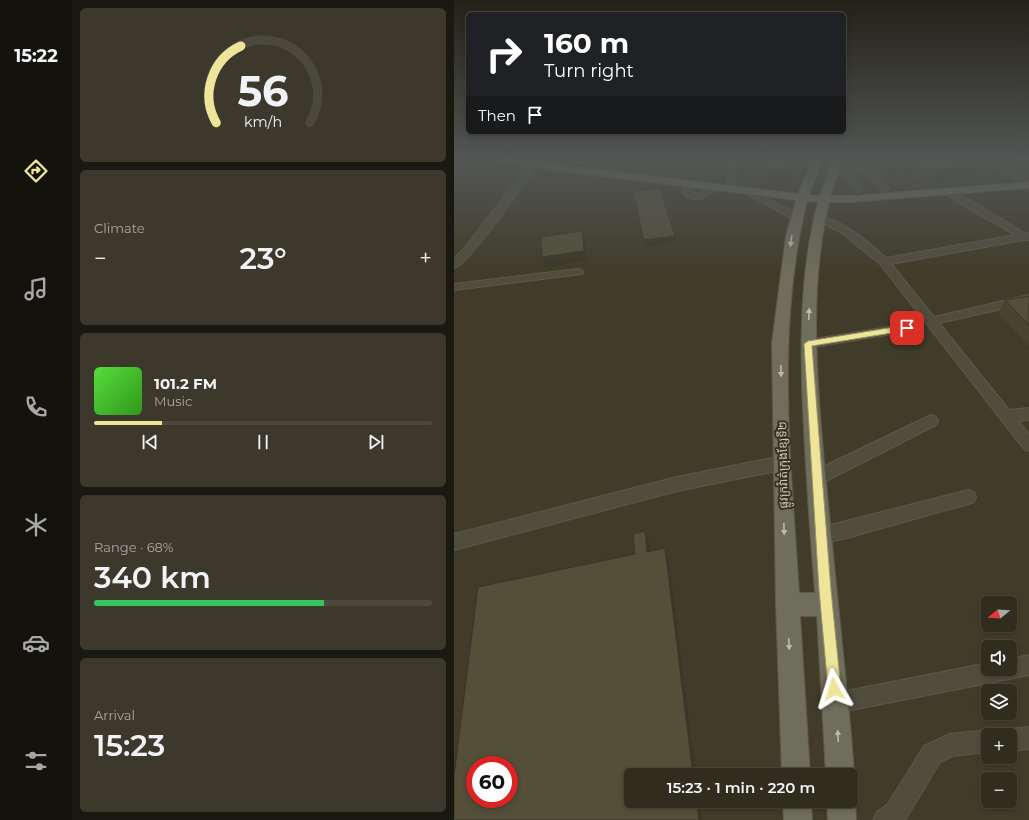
<!DOCTYPE html>
<html lang="en">
<head>
<meta charset="utf-8">
<style>
  body { margin:0; font-family:Montserrat,"Noto Sans Khmer",sans-serif; background:#3c392c; color:#f1f3f6; height:100vh; display:flex; flex-direction:column; font-size:15px; white-space:nowrap }
  * { box-sizing:border-box; margin:0 }
  p { font-size:13px; color:#a8a8a4 }
  .icon { flex:none; width:22px; height:22px; fill:none; stroke:currentColor; stroke-width:2; stroke-linecap:round; stroke-linejoin:round }
  .map { position:relative; flex:1; overflow:hidden }
  .panel { display:flex; flex-direction:column; gap:8px; padding:8px; background:#1a1911; width:382px }
  .panel>* { flex:none }
  .top-card { position:absolute; left:12px; top:12px; width:380px; height:122px; border-radius:6px; box-shadow:0 2px 6px #0003,0 0 0 1px #4b493d; background:#202124; color:#fff; overflow:hidden }
  .needle { width:26px; rotate:252deg }
  .controls { position:absolute; left:527px; top:596px; display:grid; gap:8px }
  .controls a { display:grid; place-items:center; width:36px; height:36px; border-radius:6px; background:#302d1f; box-shadow:0 2px 6px #0003,0 0 0 1px #4b493d; font-size:20px }
  .speed { position:absolute; left:12px; top:756px; display:flex; gap:8px; font-size:20px; font-weight:700; text-align:center }
  .speed>* { display:grid; place-content:center; width:52px; height:52px; border-radius:50%; background:#302d1f; box-shadow:0 2px 6px #0003,0 0 0 1px #4b493d; line-height:1 }
  .speed .limit { border:6px solid #d22; background:#fff; color:#111 }
  .pin { position:absolute; display:grid; place-items:center; width:34px; height:34px; color:#fff; margin:-17px; border-radius:8px; box-shadow:0 2px 6px #0006 }
  .me { position:absolute; width:44px; margin:-22px; rotate:354deg; stroke-linejoin:round; filter:drop-shadow(0 0 3px #0008) }
  .turn { display:flex; align-items:center; gap:14px; height:84px; padding:0 12px; font-size:18px }
  .turn .icon { width:52px; height:52px; stroke-width:2.5 }
  .turn b { display:block; font-size:28px; line-height:34px }
  .then { display:flex; align-items:center; height:38px; padding:0 12px; background:#0003; gap:8px; font-size:15px }
  .big { font-size:30px; font-weight:600; line-height:1.1 }
  .panel .card { flex:1; display:flex; flex-direction:column; justify-content:center; gap:6px; min-width:0; padding:0 14px; border-radius:6px; background:#3c392c }
  .panel .dial { align-items:center; gap:0 }
  .dial svg { height:104px; overflow:visible; fill:none; stroke:#4b493d; stroke-width:7; stroke-linecap:round; text-anchor:middle }
  .dial text { fill:#f1f3f6; stroke:none }
  .song { display:flex; align-items:center; gap:12px }
  .cover { width:48px; height:48px; border-radius:6px; background:linear-gradient(135deg,hsl(110 70% 55%),hsl(110 70% 35%)) }
  .played { height:4px; border-radius:2px; background:linear-gradient(90deg,#efe59a 20%,#4b493d 20%) }
  .keys { display:flex; justify-content:space-around; direction:ltr }
  .heat { display:flex; justify-content:space-between; align-items:center; font-size:22px; direction:ltr }
  .charge { height:6px; border-radius:3px; background:linear-gradient(90deg,#34c759 68%,#4b493d 0) }
  .trip { position:absolute; left:170px; top:768px; width:234px; height:40px; border-radius:6px; background:#302d1f; box-shadow:0 2px 6px #0003,0 0 0 1px #4b493d; font-weight:600; line-height:40px; text-align:center }
  main { display:flex; flex:1; min-height:0 }
  .dock { display:flex; flex-direction:column; width:72px; justify-content:space-around; align-items:center; background:#13120c; color:#a8a8a4 }
  .dock .icon { width:28px; height:28px }
  .dock .selected { color:#efe59a }
  .dock b { font-size:18px; color:#f1f3f6 }
  .map>svg:first-child { display:block }
</style>
</head>
<body>
<main>
<nav class="dock">
<b>15:22</b>
<svg class="icon selected" aria-label="directions" viewBox="0 0 24 24"><path d="M12 3l9 9-9 9-9-9zM9 14v-3h6M13 9l2 2-2 2"/></svg>
<svg class="icon" aria-label="music" viewBox="0 0 24 24"><path d="M9 18V5l10-2v13"/><circle cx="6" cy="18" r="3"/><circle cx="16" cy="16" r="3"/></svg>
<svg class="icon" aria-label="phone" viewBox="0 0 24 24"><path d="M5 4h4l2 5-3 2q2 4 5 5l2-3 5 2v4C11 20 4 13 5 4z"/></svg>
<svg class="icon" aria-label="climate" viewBox="0 0 24 24"><path d="M12 3v18M4 7l16 10M4 17L20 7"/></svg>
<svg class="icon" aria-label="car" viewBox="0 0 24 24"><path d="M5 17H2v-5l4-1 3-4h7l3 4 3 1v5h-3M9 17h6M6 11h13"/><circle cx="7" cy="17" r="2"/><circle cx="17" cy="17" r="2"/></svg>
<svg class="icon" aria-label="filters" viewBox="0 0 24 24"><path d="M4 7h16M4 17h16"/><circle cx="9" cy="7" r="2"/><circle cx="15" cy="17" r="2"/></svg>
</nav>
<section class="panel">
<div class="card dial"><svg viewBox="0 0 100 80">
<path d="M14 69A42 42 0 1 1 86 69"/>
<path d="M14 69A42 42 0 0 1 33 10" stroke="#efe59a"/>
<text x="50" y="56" font-size="32" font-weight="700">56</text>
<text x="50" y="72" font-size="11">km/h</text>
</svg></div>
<div class="card"><p>Climate</p>
<div class="heat"><a>−</a><b class="big">23°</b><a>+</a></div>
</div>
<div class="card">
<div class="song"><i class="cover"></i><div><b>101.2 FM</b><p>Music</p></div></div>
<div class="played"></div>
<div class="keys"><svg class="icon" aria-label="previous" viewBox="0 0 24 24"><path d="M18 5L8 12l10 7zM5 5v14"/></svg><svg class="icon" aria-label="pause" viewBox="0 0 24 24"><path d="M8 5v14M16 5v14"/></svg><svg class="icon" aria-label="next" viewBox="0 0 24 24"><path d="M6 5l10 7-10 7zM19 5v14"/></svg></div>
</div>
<div class="card"><p>Range · 68%</p><b class="big">340 km</b><div class="charge"></div></div>
<div class="card"><p>Arrival</p><b class="big">15:23</b></div>
</section>
<div class="map">
<svg width="575" height="820" viewBox="0 0 575 820">
  <rect width="100%" height="100%" fill="#403c29"/>
  <g fill="none" stroke-linecap="round" stroke-linejoin="round">
    <defs>
      <path id="minor" d="M 276,160 L 284,160 L 284,168 L 280,182 L 276,185 L 272,182 L 276,168 Z
        M 520,160 L 531,160 L 570,177 L 569,179 L 563,179 Z
        M 76,163 L 83,165 C 71,182 15,265 0,268 L 0,259 L 10,249 Z
        M 376,165 L 418,170 L 435,189 L 431,192 L 428,191 L 412,174 L 399,172 L 408,190 L 407,192 L 401,192 L 392,177 L 390,171 L 376,169 Z
        M 232,182 L 236,185 L 238,192 C 246,195 250,192 255,186 L 261,186 L 262,188 C 255,198 240,204 230,194 L 228,185 Z
        M 497,189 L 572,234 L 575,233 L 575,240 L 569,240 L 437,264 L 480,317 L 575,295 L 575,303 L 485,323 L 555,410 L 575,408 L 575,420 L 564,421 L 575,434 L 575,451 L 570,449 L 426,264 L 388,233 L 359,218 L 364,215 C 391,222 412,240 432,258 L 561,235 L 500,200 L 493,192 Z
        M 298,190 L 345,215 L 347,217 L 342,220 L 339,219 L 295,195 L 294,193 Z
        M 124,269 L 128,270 L 129,272 L 128,274 L 0,290 L 0,284 Z
        M 453,324 L 459,328 L 457,331 L 354,348 L 350,347 L 348,344 L 350,341 L 354,340 Z
        M 477,415 L 482,417 L 484,421 L 482,425 L 368,483 L 362,485 L 356,483 L 354,478 L 356,473 Z
        M 328,456 L 333,458 L 336,463 L 333,468 L 328,470 L 223,491 L 0,550 L 0,534 L 223,477 Z
        M 514,490 L 520,492 L 522,497 L 520,502 L 514,504 L 389,539 L 367,543 L 361,541 L 359,535 L 361,529 Z
        M 575,655 L 575,675 L 382,713 L 375,710 L 372,703 L 375,696 L 382,693 L 534,663 L 534,669 L 556,669 L 556,659 Z
        M 575,727 L 575,749 L 556,751 L 556,735 L 547,735 L 548,732 L 556,729 Z
        M 534,730 L 542,735 L 534,735 L 534,752 L 498,756 L 486,762 L 451,820 L 419,820 L 423,812 L 434,804 L 470,746 L 496,734 Z"/>
      <path id="major" d="M 37,160 L 65,160 L 344,194 L 359,160 L 369,160 L 355,195 L 366,196 L 378,160 L 388,160 L 376,196 L 397,196 L 575,182 L 575,188 L 397,202 L 375,202 C 354,291 363,383 371,473 C 379,560 389,647 397,734 L 400,775 L 397,782 L 397,775 L 372,775 L 363,616 L 346,616 L 356,775 L 328,775 L 322,605 L 318,343 L 332,236 L 342,200 L 42,163 ZM 353,201 L 364,202 C 346,271 346,340 349,411 C 352,472 356,532 361,593 L 345,593 C 337,464 321,329 353,201 Z
        M 397,791 L 401,801 L 402,820 L 374,820 L 373,801 L 397,801 Z
        M 329,801 L 357,801 L 358,820 L 330,820 Z"/>
    </defs>
    <!-- minor casing -->
    <use href="#minor" stroke="#5c594a" stroke-width="2"/>
    <!-- major casing -->
    <use href="#major" stroke="#5c594a" stroke-width="2"/>
    <!-- minor -->
    <use href="#minor" fill="#504d3d" fill-rule="evenodd"/>
    <!-- major -->
    <use href="#major" fill="#6f6d5b" fill-rule="evenodd"/>
  </g>
  <!-- wall -->
  <path fill="#474431" d="M 221,160 L 242,160 L 242,166 L 222,166 Z
    M 251,160 L 273,160 L 274,170 L 254,170 Z
    M 305,160 L 327,160 L 335,179 L 316,182 L 305,168 Z
    M 394,160 L 527,160 L 524,169 L 482,180 L 478,177 L 468,179 L 462,178 L 459,176 L 448,177 L 445,174 L 427,177 L 418,169 L 401,166 Z
    M 575,296 L 575,346 L 544,313 L 551,300 Z"/>
  <!-- shaded-wall -->
  <path fill="#3a3728" d="M 527,160 L 524,169 L 482,180 L 485,171 Z
    M 447,165 L 445,174 L 427,177 L 429,168 Z
    M 462,167 L 459,176 L 448,177 L 451,168 Z
    M 481,168 L 478,177 L 468,179 L 471,170 Z
    M 335,170 L 335,179 L 316,182 L 317,173 Z
    M 128,231 L 131,241 L 133,260 L 92,267 L 88,257 Z
    M 221,236 L 221,242 L 191,247 L 190,240 Z
    M 191,531 L 195,541 L 197,561 L 193,552 Z
    M 211,548 L 214,557 L 242,775 L 239,775 Z
    M 243,801 L 245,801 L 248,820 L 245,820 Z"/>
  <!-- building -->
  <path fill="#534f39" stroke="#3a3728" fill-rule="evenodd" d="M 253,160 L 273,160 L 274,161 L 253,161 Z
    M 306,160 L 327,160 L 335,170 L 317,173 Z
    M 421,160 L 527,160 L 485,171 L 481,168 L 471,170 L 464,169 L 462,167 L 451,168 L 447,165 L 429,168 Z
    M 206,188 L 221,236 L 190,240 L 179,191 Z
    M 128,231 L 130,251 L 88,257 L 87,237 Z
    M 575,296 L 575,325 L 551,300 Z
    M 191,531 L 193,552 L 211,548 L 239,775 L 177,775 L 177,801 L 243,801 L 245,820 L 0,820 L 0,776 L 24,587 L 181,554 L 179,534 ZM 21,765 L 55,765 L 55,799 L 21,799 Z"/>
  <!-- one-way arrows -->
  <defs><path id="oneway-solid" d="M-6-.8H1V-3.2L6.5 0L1 3.2V.8H-6Z"/></defs>
  <g fill="#bcbaac">
    <use href="#oneway-solid" transform="translate(337 241) rotate(98)"/>
    <use href="#oneway-solid" transform="translate(355 314) rotate(-87)"/>
    <use href="#oneway-solid" transform="translate(327 371) rotate(89)"/>
    <use href="#oneway-solid" transform="translate(330 529) rotate(88)"/>
    <use href="#oneway-solid" transform="translate(335 644) rotate(87)"/>
    <use href="#oneway-solid" transform="translate(384 736) rotate(-93)"/>
  </g>
  <!-- sky -->
  <linearGradient id="sky" x2="0" y2="1"><stop stop-color="#232117"/><stop offset="0.58" stop-color="#535654"/><stop offset="1" stop-color="#535654" stop-opacity="0"/></linearGradient>
  <rect width="575" height="275" fill="url(#sky)"/>
  <!-- route -->
  <path fill="#efe59a" stroke="#9b9564" d="M 453,325 L 456,326 L 456,330 L 358,346 L 377,590 L 387,689 L 385,694 L 380,696 L 376,694 L 374,689 L 365,590 L 350,344 L 354,341 Z"/>
  <g text-anchor="middle" stroke-width="4" stroke-linejoin="round" paint-order="stroke">
    <!-- street labels -->
    <g font-size="12" fill="#cac8ba" stroke="#353222">
      <text transform="translate(329 465) rotate(-91)" y="4">ផ្លូវក្រវ៉ាត់ក្រុងខ្សែទី២</text>
    </g>
  </g>
</svg>
<div class="controls">
<a><svg class="needle" viewBox="-14 -14 28 28"><path d="M0-13l5 13h-10z" fill="#e53935"/><path d="M0 13l5-13h-10z" fill="#a8a8a4"/></svg></a>
<a><svg class="icon" aria-label="sound" viewBox="0 0 24 24"><path d="M4 9h4l5-4v14l-5-4H4zM17 9q2 3 0 6"/></svg></a>
<a><svg class="icon" aria-label="layers" viewBox="0 0 24 24"><path d="M12 4l9 5-9 5-9-5zM3 14l9 5 9-5"/></svg></a>
<a>+</a>
<a>−</a>
</div>
<div class="speed"><div class="limit">60</div></div>
<div class="pin" style="left:453px;top:328px;background:#d93025"><svg class="icon" aria-label="arrive" viewBox="0 0 24 24"><path d="M6 21V4h12l-3 4 3 4H6"/></svg></div>
<svg class="me" style="left:380px;top:689px" viewBox="-20 -20 40 40"><path d="M0-17L14 15 0 8-14 15z" fill="#efe59a" stroke="#fff" stroke-width="4"/></svg>
<div class="trip">15:23 · 1 min · 220 m</div>
<div class="top-card">
<div class="turn"><svg class="icon" aria-label="right" viewBox="0 0 24 24"><path d="M7 20v-9h11M14 6l5 5-5 5"/></svg><div><b>160 m</b>Turn right</div></div>
<div class="then">Then<svg class="icon" aria-label="arrive" viewBox="0 0 24 24"><path d="M6 21V4h12l-3 4 3 4H6"/></svg></div>
</div>
</div>
</main>
</body>
</html>
